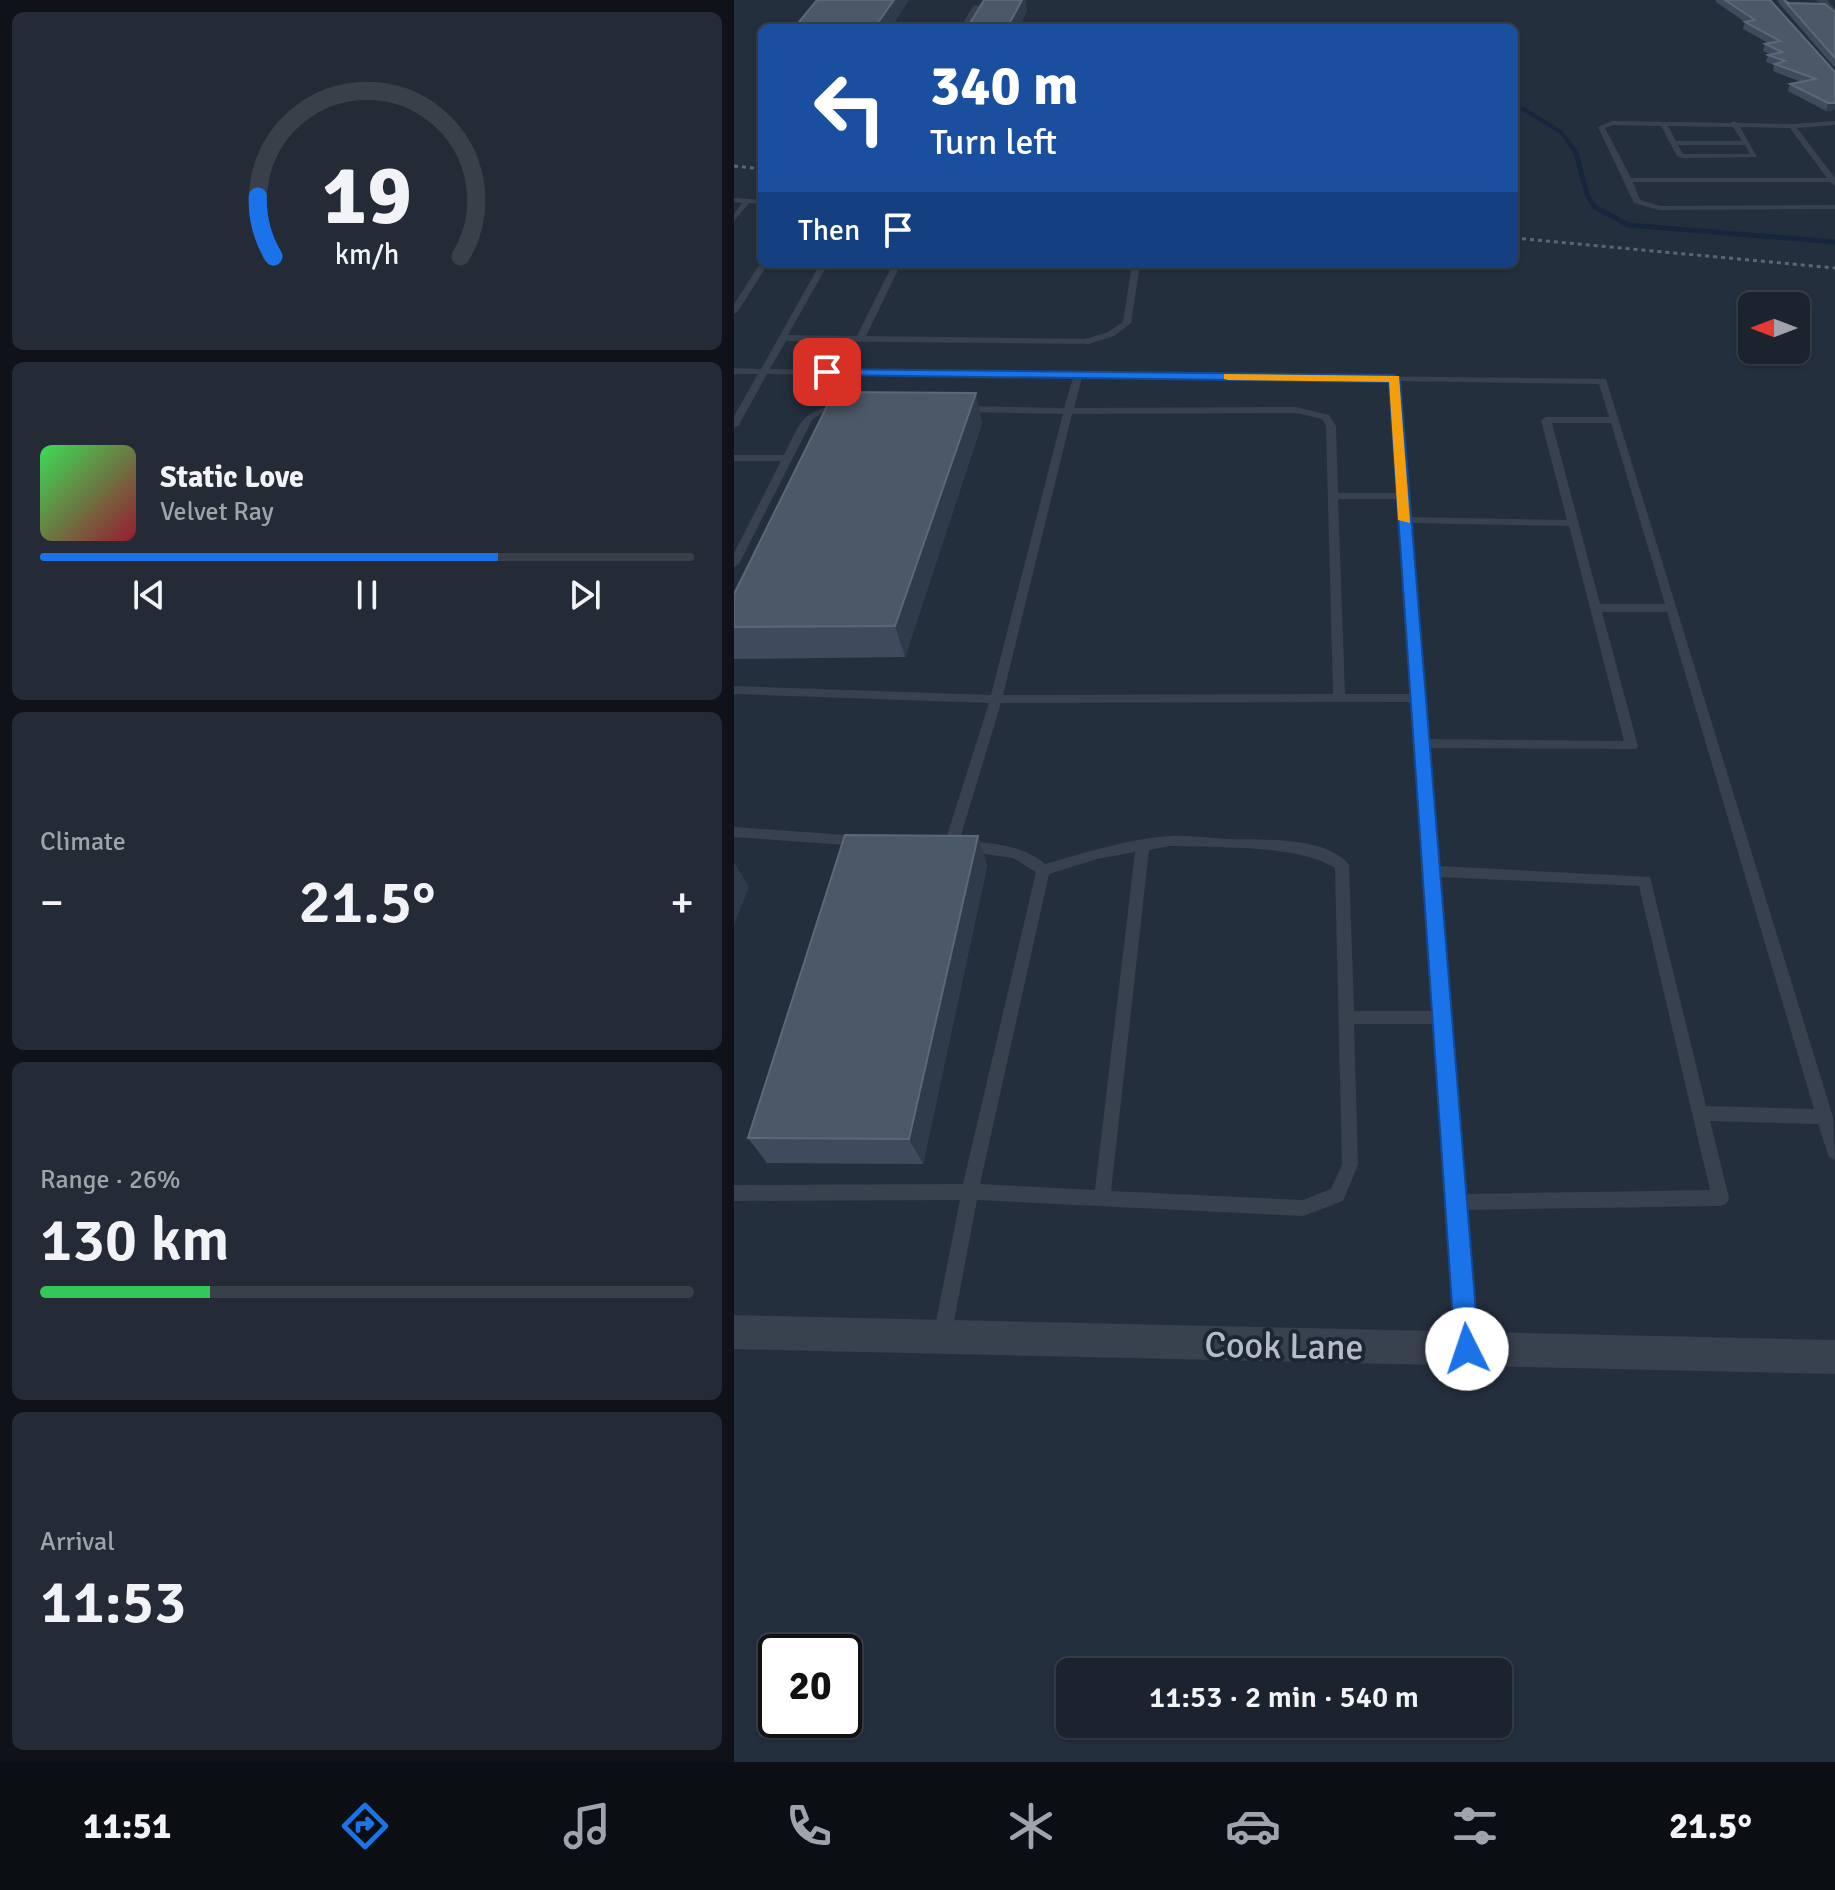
<!DOCTYPE html>
<html lang="en">
<head>
<meta charset="utf-8">
<style>
  body { margin:0; font-family:Signika,sans-serif; background:#242b36; color:#f1f3f6; height:100vh; display:flex; flex-direction:column; font-size:30px; white-space:nowrap }
  * { box-sizing:border-box; margin:0 }
  p { font-size:26px; color:#a0a4aa }
  .icon { flex:none; width:44px; height:44px; fill:none; stroke:currentColor; stroke-width:2; stroke-linecap:round; stroke-linejoin:round }
  .map { position:relative; flex:1; overflow:hidden }
  .drawer { display:flex; flex-direction:column; gap:12px; padding:12px; background:#0f1319; width:734px }
  .drawer>* { flex:none }
  .hud { position:absolute; left:24px; top:24px; width:760px; height:244px; border-radius:12px; box-shadow:0 2px 6px #0004,0 0 0 2px #39404a; background:#1a4fa0; color:#fff; overflow:hidden }
  .needle { width:52px; rotate:270deg }
  .fabs { position:absolute; left:1004px; top:292px; display:grid; gap:16px }
  .fabs a { display:grid; place-items:center; width:72px; height:72px; border-radius:12px; background:#1b232e; box-shadow:0 2px 6px #0004,0 0 0 2px #39404a; font-size:40px }
  .speed { position:absolute; left:24px; top:1634px; display:flex; gap:16px; font-size:40px; font-weight:700; text-align:center }
  .speed>* { display:grid; place-content:center; width:104px; height:104px; border-radius:50%; background:#1b232e; box-shadow:0 2px 6px #0004,0 0 0 2px #39404a; line-height:1 }
  .speed .limit { border:4px solid #111; border-radius:12px; background:#fff; color:#111 }
  .pin { position:absolute; display:grid; place-items:center; width:68px; height:68px; color:#fff; margin:-34px; border-radius:16px; box-shadow:0 4px 12px #0006 }
  .me { position:absolute; width:88px; margin:-44px; rotate:356deg; stroke-linejoin:round; filter:drop-shadow(0 0 6px #0008) }
  .turn { display:flex; align-items:center; gap:28px; height:168px; padding:0 40px; font-size:36px }
  .turn .icon { width:104px; height:104px; stroke-width:2.5 }
  .turn b { display:block; font-size:56px; line-height:68px }
  .then { display:flex; align-items:center; height:76px; padding:0 40px; background:#0003; gap:16px; font-size:30px }
  .big { font-size:60px; font-weight:600; line-height:1.1 }
  .drawer .widget { flex:1; display:flex; flex-direction:column; justify-content:center; gap:12px; min-width:0; padding:0 28px; border-radius:12px; background:#242b36 }
  .drawer .dial { align-items:center; gap:0 }
  .dial svg { height:208px; overflow:visible; fill:none; stroke:#39404a; stroke-width:7; stroke-linecap:round; text-anchor:middle }
  .dial text { fill:#f1f3f6; stroke:none }
  .song { display:flex; align-items:center; gap:24px }
  .cover { width:96px; height:96px; border-radius:12px; background:linear-gradient(135deg,hsl(130 70% 55%),hsl(350 70% 35%)) }
  .played { height:8px; border-radius:4px; background:linear-gradient(90deg,#1a73e8 70%,#39404a 70%) }
  .keys { display:flex; justify-content:space-around; direction:ltr }
  .heat { display:flex; justify-content:space-between; align-items:center; font-size:44px; direction:ltr }
  .charge { height:12px; border-radius:6px; background:linear-gradient(90deg,#34c759 26%,#39404a 0) }
  .trip { position:absolute; left:322px; top:1658px; width:456px; height:80px; border-radius:12px; background:#1b232e; box-shadow:0 2px 6px #0004,0 0 0 2px #39404a; font-weight:600; line-height:80px; text-align:center }
  .tab-bar { display:flex; height:128px; justify-content:space-around; align-items:center; background:#0b0e12; color:#a0a4aa }
  .tab-bar .icon { width:56px; height:56px }
  .tab-bar .selected { color:#1a73e8 }
  .tab-bar b { font-size:36px; color:#f1f3f6 }
  main { display:flex; flex:1; min-height:0 }
  .map>svg:first-child { display:block }
</style>
</head>
<body>
<main>
<section class="drawer">
<div class="widget dial"><svg viewBox="0 0 100 80">
<path d="M14 69A42 42 0 1 1 86 69"/>
<path d="M14 69A42 42 0 0 1 8 46" stroke="#1a73e8"/>
<text x="50" y="56" font-size="32" font-weight="700">19</text>
<text x="50" y="72" font-size="11">km/h</text>
</svg></div>
<div class="widget">
<div class="song"><i class="cover"></i><div><b>Static Love</b><p>Velvet Ray</p></div></div>
<div class="played"></div>
<div class="keys"><svg class="icon" aria-label="previous" viewBox="0 0 24 24"><path d="M18 5L8 12l10 7zM5 5v14"/></svg><svg class="icon" aria-label="pause" viewBox="0 0 24 24"><path d="M8 5v14M16 5v14"/></svg><svg class="icon" aria-label="next" viewBox="0 0 24 24"><path d="M6 5l10 7-10 7zM19 5v14"/></svg></div>
</div>
<div class="widget"><p>Climate</p>
<div class="heat"><a>−</a><b class="big">21.5°</b><a>+</a></div>
</div>
<div class="widget"><p>Range · 26%</p><b class="big">130 km</b><div class="charge"></div></div>
<div class="widget"><p>Arrival</p><b class="big">11:53</b></div>
</section>
<div class="map">
<svg width="1101" height="1762" viewBox="0 0 1101 1762">
  <rect width="100%" height="100%" fill="#242f3e"/>
  <g fill="none" stroke-linecap="round" stroke-linejoin="round">
    <!-- stream-far1 -->
    <path stroke="#17263c" stroke-width="4" d="M 789,109 L 827,132 L 842,152"/>
    <!-- stream -->
    <path stroke="#17263c" stroke-width="5" d="M 841,150 L 854,197 L 861,207 L 894,225 L 1101,242"/>
    <!-- service -->
    <path fill="#38414e" fill-rule="evenodd" d="M 240,5 L 245,6 L 232,28 L 226,28 Z
      M 878,121 L 997,123 L 1000,121 L 1003,123 L 1058,124 L 1101,121 L 1101,125 L 1063,128 L 1101,178 L 1101,186 L 1096,182 L 899,182 L 906,200 L 926,206 L 1101,205 L 1101,209 L 925,210 L 900,203 L 864,127 ZM 879,125 L 927,126 L 943,156 L 947,158 L 1023,157 L 1006,127 L 1056,128 L 1093,178 L 897,178 L 871,128 ZM 934,126 L 999,127 L 1008,141 L 942,141 ZM 944,145 L 1011,145 L 1016,154 L 949,154 Z
      M 0,198 L 28,200 L 28,204 L 15,203 L 0,221 L 0,214 L 8,203 L 0,202 Z
      M 27,262 L 34,264 L 4,311 L 0,314 L 0,304 Z
      M 86,264 L 94,264 L 54,335 L 123,336 L 159,264 L 167,264 L 132,336 L 351,339 L 374,332 L 389,322 L 398,264 L 406,264 L 397,323 L 380,336 L 355,344 L 52,341 L 36,369 L 872,379 L 1099,1117 L 1101,1160 L 1095,1157 L 1084,1124 L 976,1121 L 995,1198 L 992,1204 L 986,1206 L 731,1210 L 742,1348 L 740,1355 L 733,1357 L 726,1355 L 724,1348 L 701,1024 L 620,1024 L 624,1165 L 609,1201 L 569,1216 L 243,1200 L 217,1337 L 215,1344 L 208,1346 L 201,1344 L 199,1337 L 226,1200 L 0,1201 L 0,1185 L 229,1184 L 302,872 L 279,858 L 230,851 L 223,846 L 217,850 L 210,845 L 255,703 L 0,694 L 0,686 L 257,695 L 329,414 L 228,412 L 223,409 L 228,406 L 330,408 L 339,378 L 33,374 L 5,425 L 0,428 L 0,416 L 24,374 L 0,374 L 0,368 L 27,369 ZM 348,378 L 656,381 L 663,493 L 604,493 L 602,426 L 595,415 L 562,407 L 340,408 ZM 665,381 L 865,384 L 875,417 L 812,417 L 807,420 L 833,520 L 676,517 ZM 562,413 L 588,419 L 592,426 L 599,694 L 269,695 L 338,414 ZM 818,423 L 877,423 L 931,604 L 866,604 ZM 604,499 L 664,499 L 678,694 L 611,694 ZM 676,523 L 835,526 L 890,741 L 693,739 ZM 868,612 L 933,612 L 1080,1109 L 972,1106 L 916,877 L 704,866 L 694,748 L 902,749 L 904,746 ZM 678,702 L 700,1011 L 620,1011 L 615,865 C 593,836 526,840 492,839 C 474,838 455,835 437,836 C 397,838 350,853 311,864 C 288,845 259,843 230,841 L 224,845 L 267,703 ZM 436,846 C 482,848 563,844 601,868 L 608,1165 L 597,1189 L 569,1200 L 377,1191 L 415,850 ZM 401,852 L 361,1190 L 246,1184 L 315,874 L 363,859 ZM 704,877 L 905,886 L 976,1190 L 730,1194 Z
      M 107,404 L 112,407 L 110,409 L 88,413 L 78,420 L 5,564 L 0,567 L 0,553 L 47,461 L 0,461 L 0,455 L 50,455 C 68,420 66,412 107,404 Z
      M 0,827 L 126,836 L 133,841 L 126,846 L 0,837 Z"/>
    <!-- minor -->
    <path fill="#38414e" fill-rule="evenodd" d="M 1082,0 L 1093,0 L 1101,9 L 1101,18 Z
      M 0,1315 L 1101,1340 L 1101,1374 L 0,1349 Z"/>
    <!-- rail -->
    <path stroke="#5a6575" stroke-width="3" stroke-dasharray="4 4" stroke-linecap="butt" d="M 0,166 L 28,169
      M 780,238 L 1101,268"/>
  </g>
  <!-- wall -->
  <path fill="#3f4b5c" d="M 982,0 L 1036,0 L 1101,110 L 1092,111 L 1054,91 L 1056,84 L 1067,82 L 1039,71 L 1040,65 L 1032,62 L 1034,55 L 1036,54 L 1029,51 L 1031,44 L 1034,43 L 1009,29 L 1011,22 L 982,2 Z
    M 1044,0 L 1051,0 L 1055,3 L 1101,12 L 1101,68 L 1044,2 Z
    M 248,423 L 171,657 L 0,659 L 0,594 Z
    M 244,836 L 253,866 L 189,1164 L 33,1163 L 14,1138 Z"/>
  <!-- shaded-wall -->
  <path fill="#2f3b4b" d="M 160,0 L 175,0 L 157,28 L 140,28 Z
    M 288,0 L 292,0 L 293,11 L 285,28 L 273,28 Z
    M 1094,103 L 1101,103 L 1101,110 L 1092,111 Z
    M 242,393 L 248,423 L 171,657 L 161,626 Z
    M 244,836 L 253,866 L 189,1164 L 175,1139 Z
    M 0,862 L 15,887 L 0,925 Z"/>
  <!-- building -->
  <path fill="#4b5868" stroke="#5c6777" stroke-width="2" d="M 83,0 L 160,0 L 140,28 L 60,28 Z
    M 250,0 L 288,0 L 273,28 L 233,28 Z
    M 991,0 L 1036,0 L 1101,72 L 1101,103 L 1094,103 L 1056,84 L 1082,79 L 1041,64 L 1051,61 L 1034,55 L 1048,52 L 1031,44 L 1046,41 L 1011,22 L 1021,20 Z
    M 1050,0 L 1055,3 L 1091,4 L 1101,12 L 1101,58 Z
    M 100,392 L 242,393 L 161,626 L 0,627 L 0,594 Z
    M 111,835 L 244,836 L 175,1139 L 14,1138 Z"/>
  <!-- route -->
  <path fill="#1a73e8" stroke="#114b97" stroke-width="2" d="M 89,369 L 660,375 L 666,379 L 745,1349 L 742,1358 L 733,1361 L 724,1358 L 721,1349 L 655,382 L 93,375 L 89,374 Z"/>
  <!-- slow -->
  <path fill="#f59e0b" d="M 490,374 L 665,376 L 676,523 L 664,520 L 655,382 L 494,380 L 490,379 Z"/>
  <g text-anchor="middle" stroke-width="8" stroke-linejoin="round" paint-order="stroke">
    <!-- near-street labels -->
    <g font-size="36" fill="#b4bcc9" stroke="#1d2633">
      <text transform="translate(550 1345) rotate(1)" y="13">Cook Lane</text>
    </g>
  </g>
</svg>
<div class="fabs">
<a><svg class="needle" viewBox="-14 -14 28 28"><path d="M0-13l5 13h-10z" fill="#e53935"/><path d="M0 13l5-13h-10z" fill="#a0a4aa"/></svg></a>
</div>
<div class="speed"><div class="limit">20</div></div>
<div class="pin" style="left:93px;top:372px;background:#d93025"><svg class="icon" aria-label="arrive" viewBox="0 0 24 24"><path d="M6 21V4h12l-3 4 3 4H6"/></svg></div>
<svg class="me" style="left:733px;top:1349px" viewBox="-20 -20 40 40"><circle r="19" fill="#fff"/><path d="M0-13L10 11 0 6-10 11z" fill="#1a73e8"/></svg>
<div class="trip">11:53 · 2 min · 540 m</div>
<div class="hud">
<div class="turn"><svg class="icon" aria-label="left" viewBox="0 0 24 24"><path d="M17 20v-9H6M10 6l-5 5 5 5"/></svg><div><b>340 m</b>Turn left</div></div>
<div class="then">Then<svg class="icon" aria-label="arrive" viewBox="0 0 24 24"><path d="M6 21V4h12l-3 4 3 4H6"/></svg></div>
</div>
</div>
</main>
<nav class="tab-bar">
<b>11:51</b>
<svg class="icon selected" aria-label="directions" viewBox="0 0 24 24"><path d="M12 3l9 9-9 9-9-9zM9 14v-3h6M13 9l2 2-2 2"/></svg>
<svg class="icon" aria-label="music" viewBox="0 0 24 24"><path d="M9 18V5l10-2v13"/><circle cx="6" cy="18" r="3"/><circle cx="16" cy="16" r="3"/></svg>
<svg class="icon" aria-label="phone" viewBox="0 0 24 24"><path d="M5 4h4l2 5-3 2q2 4 5 5l2-3 5 2v4C11 20 4 13 5 4z"/></svg>
<svg class="icon" aria-label="climate" viewBox="0 0 24 24"><path d="M12 3v18M4 7l16 10M4 17L20 7"/></svg>
<svg class="icon" aria-label="car" viewBox="0 0 24 24"><path d="M5 17H2v-5l4-1 3-4h7l3 4 3 1v5h-3M9 17h6M6 11h13"/><circle cx="7" cy="17" r="2"/><circle cx="17" cy="17" r="2"/></svg>
<svg class="icon" aria-label="filters" viewBox="0 0 24 24"><path d="M4 7h16M4 17h16"/><circle cx="9" cy="7" r="2"/><circle cx="15" cy="17" r="2"/></svg>
<b>21.5°</b>
</nav>
</body>
</html>
